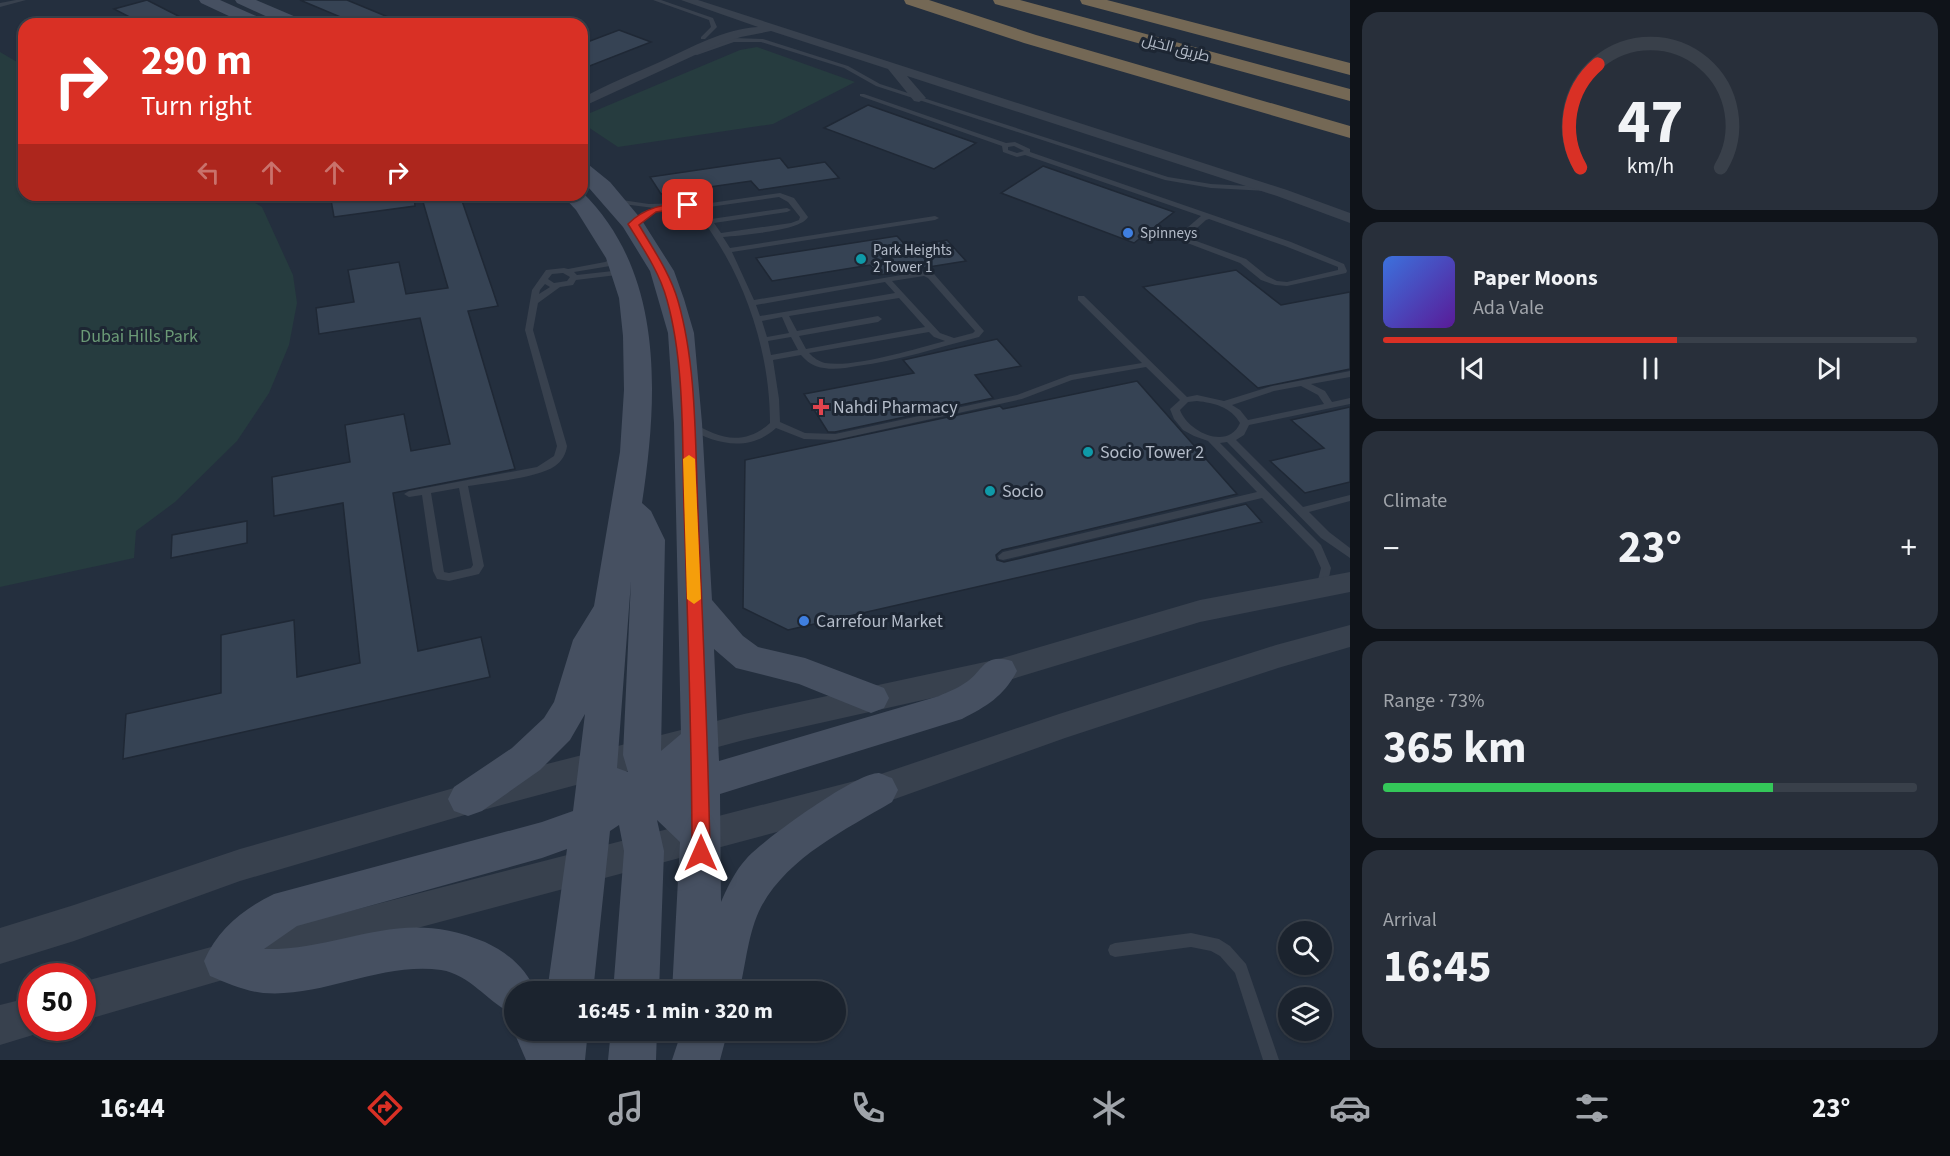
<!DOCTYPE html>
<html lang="en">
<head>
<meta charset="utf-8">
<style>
  body { margin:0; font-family:"Source Sans 3",Cairo,sans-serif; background:#282f3a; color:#f1f3f6; height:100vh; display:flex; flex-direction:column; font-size:22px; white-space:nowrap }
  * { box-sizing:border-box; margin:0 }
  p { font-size:20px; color:#a0a4aa }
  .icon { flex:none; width:33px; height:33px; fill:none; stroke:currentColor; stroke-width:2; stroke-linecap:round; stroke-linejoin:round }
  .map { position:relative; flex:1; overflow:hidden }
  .details { display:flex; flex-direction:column; gap:12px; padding:12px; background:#0f1319; width:600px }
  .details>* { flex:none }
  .top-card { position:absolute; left:18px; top:18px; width:570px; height:183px; border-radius:18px; box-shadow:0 2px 4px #0004,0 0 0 2px #39404a; background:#d93025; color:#fff; overflow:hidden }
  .fabs { position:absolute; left:1278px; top:921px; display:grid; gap:12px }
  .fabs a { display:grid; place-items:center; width:54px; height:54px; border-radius:50%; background:#1b232e; box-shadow:0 2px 4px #0004,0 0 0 2px #39404a; font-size:30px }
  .speed { position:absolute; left:18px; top:963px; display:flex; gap:12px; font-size:30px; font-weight:700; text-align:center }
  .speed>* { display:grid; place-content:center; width:78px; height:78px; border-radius:50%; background:#1b232e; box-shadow:0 2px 4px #0004,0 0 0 2px #39404a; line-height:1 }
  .speed .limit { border:9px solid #d22; background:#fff; color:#111 }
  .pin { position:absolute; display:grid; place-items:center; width:51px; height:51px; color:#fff; margin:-26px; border-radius:12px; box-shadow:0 3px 9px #0006 }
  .me { position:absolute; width:66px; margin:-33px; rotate:0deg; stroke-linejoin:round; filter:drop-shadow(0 0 4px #0008) }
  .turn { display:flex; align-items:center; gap:21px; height:126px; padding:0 24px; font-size:27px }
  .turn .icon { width:78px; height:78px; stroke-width:2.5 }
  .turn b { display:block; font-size:42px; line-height:51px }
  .lanes { display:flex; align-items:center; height:57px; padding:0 24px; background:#0003; justify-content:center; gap:30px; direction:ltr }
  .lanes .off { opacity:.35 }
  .big { font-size:45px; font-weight:700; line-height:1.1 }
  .details .card { flex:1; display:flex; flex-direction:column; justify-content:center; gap:9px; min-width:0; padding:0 21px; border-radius:18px; background:#282f3a }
  .details .dial { align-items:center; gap:0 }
  .dial svg { height:156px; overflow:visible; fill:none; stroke:#39404a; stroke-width:7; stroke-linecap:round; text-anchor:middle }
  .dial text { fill:#f1f3f6; stroke:none }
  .song { display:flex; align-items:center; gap:18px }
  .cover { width:72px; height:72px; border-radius:9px; background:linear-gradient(135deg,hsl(220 70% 55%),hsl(270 70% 35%)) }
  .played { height:6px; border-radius:3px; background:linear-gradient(90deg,#d93025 55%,#39404a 55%) }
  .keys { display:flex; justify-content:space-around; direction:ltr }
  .heat { display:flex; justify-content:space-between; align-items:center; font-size:33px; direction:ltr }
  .charge { height:9px; border-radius:4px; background:linear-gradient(90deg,#34c759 73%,#39404a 0) }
  .trip { position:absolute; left:504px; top:981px; width:342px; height:60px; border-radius:30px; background:#1b232e; box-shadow:0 2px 4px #0004,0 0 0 2px #39404a; font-weight:700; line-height:60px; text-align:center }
  .dock { display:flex; height:96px; justify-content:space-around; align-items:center; background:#0b0e12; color:#a0a4aa }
  .dock .icon { width:42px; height:42px }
  .dock .selected { color:#d93025 }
  .dock b { font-size:27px; color:#f1f3f6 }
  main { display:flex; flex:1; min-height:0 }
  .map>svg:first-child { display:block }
</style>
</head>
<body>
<main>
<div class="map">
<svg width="1350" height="1060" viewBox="0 0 1350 1060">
  <rect width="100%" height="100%" fill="#242f3e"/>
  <!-- green -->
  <path fill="#263c3f" d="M 757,47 L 855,82 L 773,124 L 618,147 L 585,125 L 590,113 L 740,50 Z
    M 0,52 L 24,66 L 24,195 L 242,195 L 262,207 L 293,275 L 297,303 L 289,345 L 269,393 L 237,441 L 175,502 L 136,531 L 134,558 L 0,587 Z"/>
  <!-- building -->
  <path fill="#364354" stroke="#1f2835" stroke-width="1.5" d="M 147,0 L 194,24 L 143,24 L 114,9 Z
    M 300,0 L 347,0 L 405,24 L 357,24 Z
    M 619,30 L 651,42 L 582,69 L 582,44 Z
    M 868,105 L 976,143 L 934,169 L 824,128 Z
    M 780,158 L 788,168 L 825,162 L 839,178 L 759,190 L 751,181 L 661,194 L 650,177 Z
    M 1043,166 L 1174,212 L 1134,243 L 1001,193 Z
    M 370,195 L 414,195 L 415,206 L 334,217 L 331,200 Z
    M 421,195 L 460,195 L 492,288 L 498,306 L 468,311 L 515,469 L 393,493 L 418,651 L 481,637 L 490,677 L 123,759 L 126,714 L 221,693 L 221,635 L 294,620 L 297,677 L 360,663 L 343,503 L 274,516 L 272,477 L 350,462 L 345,425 L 404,414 L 411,451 L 450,444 L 420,318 L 319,334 L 316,308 L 354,302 L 348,270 L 399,262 L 406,294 L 448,288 Z
    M 897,236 L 907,247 L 947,240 L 966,261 L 879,275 L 870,265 L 772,281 L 756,258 Z
    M 1236,270 L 1281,305 L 1350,292 L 1350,369 L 1258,388 L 1143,287 Z
    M 997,339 L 1021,366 L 975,375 L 993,398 L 835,432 L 828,432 L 804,394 L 914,373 L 903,360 Z
    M 1137,381 L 1237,494 L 1002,550 L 996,555 L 997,560 L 1004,562 L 1246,504 L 1262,522 L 788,630 L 743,608 L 745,460 L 1000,406 L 1003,409 Z
    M 1350,407 L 1350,482 L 1305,493 L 1270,461 L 1324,448 L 1291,420 Z
    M 247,521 L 247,543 L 171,558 L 172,535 Z"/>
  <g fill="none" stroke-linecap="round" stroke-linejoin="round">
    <!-- service -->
    <path fill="#38414e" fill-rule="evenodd" d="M 16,0 L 26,0 L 0,7 L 0,3 Z
      M 653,0 L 661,0 L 713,18 L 717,27 L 705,39 L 701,39 L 701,37 L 711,27 L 709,20 Z
      M 733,38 L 763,39 L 848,66 L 880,84 L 1168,177 L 1211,184 L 1267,187 L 1271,189 L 1267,191 L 1211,188 L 1165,180 L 876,86 L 844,68 L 761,42 L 734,42 L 697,55 L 692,54 Z
      M 860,94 L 864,94 L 1006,143 L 1015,142 L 1030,149 L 1030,152 L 1291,242 L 1344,264 L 1347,271 L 1346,273 L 1287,286 L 1275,285 L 1261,280 L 1240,263 L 1182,241 L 1180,235 L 1181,233 L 1201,216 L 1025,155 L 1017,157 L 1003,152 L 1002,146 L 860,96 ZM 1014,146 L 1024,151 L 1017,153 L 1008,150 L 1008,147 ZM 1209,219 L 1285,246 L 1338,267 L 1338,270 L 1287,282 L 1277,281 L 1267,276 L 1246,259 L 1188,238 L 1188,236 L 1206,220 Z
      M 780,193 L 794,198 L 808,217 C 801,231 741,235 723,237 L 730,248 L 935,216 L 939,218 L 935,220 L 732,252 L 754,300 L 925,271 L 934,274 L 984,331 L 979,337 C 939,347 898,361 857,366 C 846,368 835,370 824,368 C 814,367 807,362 801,355 L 773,360 L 779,399 L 780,422 L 805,433 L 835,434 L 1017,395 L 1070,375 L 1142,363 L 1078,300 L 1078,296 L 1084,296 L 1187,397 L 1197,395 L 1224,401 L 1272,386 L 1350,371 L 1350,377 L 1311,384 L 1325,391 L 1332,402 L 1350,398 L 1350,404 L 1249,425 L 1244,435 L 1236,440 L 1303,507 L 1350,495 L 1350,501 L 1309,512 L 1329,532 L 1350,548 L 1350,558 L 1321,538 L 1227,442 L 1220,443 L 1321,545 L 1331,568 L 1326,591 L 1318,591 L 1316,588 L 1321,568 L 1313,550 L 1262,498 L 1003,560 L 999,559 L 998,556 L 1003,552 L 1257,492 L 1208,441 L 1194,436 L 1183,430 L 1174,419 L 1170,409 L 1180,400 L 1146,367 L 1072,380 L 1022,399 L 835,440 L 804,439 L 776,428 C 750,452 716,445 688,428 L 686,426 L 691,423 C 699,426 705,430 713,433 C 734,442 754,438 770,423 C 770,347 742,268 694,209 L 665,208 L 648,216 L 633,226 L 629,224 L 630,222 L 642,212 L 654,208 L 615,203 L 611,201 L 615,199 L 649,204 L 688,203 L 697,205 ZM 779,197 L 788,202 L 800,217 L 799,220 L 791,223 L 721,233 L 714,223 L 787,212 L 791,210 L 787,208 L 711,219 L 702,208 ZM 924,276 L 928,278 L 975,331 L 973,333 L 954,338 L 940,333 L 892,281 ZM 885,282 L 895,293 L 760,316 L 756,305 ZM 899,298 L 925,327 L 806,349 L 799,336 L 878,322 L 882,319 L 878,316 L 797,331 L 789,316 ZM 782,317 L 789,333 L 767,337 L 762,321 ZM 929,332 L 934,337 L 945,341 C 915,349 854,368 825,363 C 818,361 814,358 809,353 ZM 791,337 L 798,350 L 771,355 L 768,341 ZM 1301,386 L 1318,395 L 1324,404 L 1248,420 L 1240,410 L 1232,405 L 1274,391 ZM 1197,401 C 1214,403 1231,407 1240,423 C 1228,451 1188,432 1180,410 L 1188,402 Z
      M 618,256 L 622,258 L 621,260 L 610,266 L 574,272 L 577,275 L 622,270 L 625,270 L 625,274 L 576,280 L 573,285 L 560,287 L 538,303 L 533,330 L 567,446 C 566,454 562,461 555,466 C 538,478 491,482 468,486 L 484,566 L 479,574 L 475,575 L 449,581 L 437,579 L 433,571 L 422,495 L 409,497 L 404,494 L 409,491 L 537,467 L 554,456 L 557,446 L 525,330 L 532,290 L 546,270 L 564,268 L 568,269 L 605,262 ZM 563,273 L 570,277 L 567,281 L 554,283 L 548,279 L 552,274 ZM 545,284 L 550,287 L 539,294 L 540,290 ZM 459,488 L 473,565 L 471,568 L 449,573 L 444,572 L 431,493 Z
      M 1191,933 L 1219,939 L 1230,946 L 1246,964 L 1279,1060 L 1263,1060 L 1235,973 L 1220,956 L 1211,951 L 1191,947 L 1115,957 L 1110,955 L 1108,950 L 1110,945 L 1115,943 Z"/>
    <!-- minor -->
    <path fill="#38414e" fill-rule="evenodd" d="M 681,0 L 698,0 L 1287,190 L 1350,213 L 1350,223 L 1277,196 L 907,76 L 926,98 L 919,102 L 914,101 L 888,69 L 771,31 L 741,37 L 719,44 L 582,107 L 582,98 C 608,84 635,73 662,61 C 693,47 723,29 758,27 Z"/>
    <!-- tertiary -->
    <path fill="#38414e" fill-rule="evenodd" d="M 1350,572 L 1350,592 L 1200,622 L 999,683 L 744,740 L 468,814 L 240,881 L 74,941 L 0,964 L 0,928 L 74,905 L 240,849 L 468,784 L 744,714 L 999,659 L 1200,600 Z
      M 1350,625 L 1350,647 L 1278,668 L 1065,738 L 878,805 L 226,979 L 82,1021 L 82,982 L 226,943 L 878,775 L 1059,714 L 1276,645 Z
      M 32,997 L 32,1028 L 47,1028 L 46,1031 L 0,1045 L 0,1005 Z"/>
    <!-- secondary -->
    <path fill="#465061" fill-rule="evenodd" d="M 199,0 L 220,0 L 265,20 L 267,24 L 246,24 L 201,3 Z
      M 235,0 L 256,0 L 303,20 L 305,24 L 283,24 L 237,3 Z
      M 582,163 L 589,165 L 610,182 L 641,219 L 674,271 L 684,299 L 694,333 L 702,423 L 712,600 L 743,636 L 758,647 L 805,658 L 884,688 L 889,698 L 884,708 L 871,713 L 799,684 L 736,668 L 714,649 L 719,761 L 939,696 C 947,692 957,689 965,683 C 984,671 983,652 1012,661 L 1017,671 C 1003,697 987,706 962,719 L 720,794 L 721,902 C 728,886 735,871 747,858 C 763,840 857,772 879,773 C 883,774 888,777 892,778 L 898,790 L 892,802 C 845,830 788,857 761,907 C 748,932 746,964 739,992 L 672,992 L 680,842 L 657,820 L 664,851 L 659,992 L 613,992 L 624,851 L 619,825 L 610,831 L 593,992 L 547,992 L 567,849 L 542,858 L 297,926 L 264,949 C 348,950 398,905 485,942 C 508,953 526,968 536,992 L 514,992 L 514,1014 C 487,1003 472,975 441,970 C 380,962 323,998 263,993 C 245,991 227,983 210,976 L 204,961 C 218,929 243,909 274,894 L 542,822 L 573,811 L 585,714 L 570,740 L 540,770 L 482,811 L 468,816 L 454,811 L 448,799 L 454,787 L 512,748 L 544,718 L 554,702 L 573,640 L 594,606 L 620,452 L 624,390 L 623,336 L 619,298 L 606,258 L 576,210 L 562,195 L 582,195 L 582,192 C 665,273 658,397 642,503 L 651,511 L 665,540 L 661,751 L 681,734 L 674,423 L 668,333 L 650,271 L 623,227 L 582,180 ZM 631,581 L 623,755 L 628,772 L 617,768 Z
      M 514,1026 L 514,1030 L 588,1030 L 585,1060 L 526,1060 L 513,1030 Z
      M 611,1030 L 657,1030 L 656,1060 L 608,1060 Z
      M 682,1030 L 728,1030 L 720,1060 L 672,1060 Z"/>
    <!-- motorway -->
    <path fill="#746855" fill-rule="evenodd" d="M 904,0 L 929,0 L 1036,35 L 1350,126 L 1350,138 L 1024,43 L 906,4 Z
      M 993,0 L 1020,0 L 1350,89 L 1350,101 L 995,4 Z
      M 1080,0 L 1107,0 L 1350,63 L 1350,75 L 1082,4 Z"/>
  </g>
  <!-- route -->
  <path fill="#d93025" stroke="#8d1f18" stroke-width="1.5" d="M 688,202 L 692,205 L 691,207 L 656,212 L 639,225 C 653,249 670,273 678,301 C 697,367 695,444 698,513 C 703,626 708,740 710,853 L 707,859 L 701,861 L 695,859 L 692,853 C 692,738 688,623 684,508 C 682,442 685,364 667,300 C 660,273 643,248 628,224 C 645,207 665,204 688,202 Z"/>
  <!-- slow -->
  <path fill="#f59e0b" d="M 689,455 L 695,459 L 701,599 L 694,604 L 687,599 L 683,459 Z"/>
  <!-- markers -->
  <g fill="#3f7fe0" stroke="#1d2633" stroke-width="2">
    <circle cx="1128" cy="233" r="6"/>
    <circle cx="804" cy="621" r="6"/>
  </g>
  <g fill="#0f9aa8" stroke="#1d2633" stroke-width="2">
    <circle cx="861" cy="259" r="6"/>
    <circle cx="1088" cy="452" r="6"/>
    <circle cx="990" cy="491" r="6"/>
  </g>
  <path fill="#e0444e" stroke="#1d2633" stroke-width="2" d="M818 398h6v6h6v6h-6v6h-6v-6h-6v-6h6z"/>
  <g text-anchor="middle" stroke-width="6" stroke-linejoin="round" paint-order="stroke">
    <!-- far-street labels -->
    <g font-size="15" fill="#b4bcc9" stroke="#1d2633">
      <text transform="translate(1176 48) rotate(15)" y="5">طريق الخيل</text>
    </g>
    <!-- far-poi labels -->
    <g font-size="15" fill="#b4bcc9" stroke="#1d2633" text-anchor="start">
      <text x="1140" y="238">Spinneys</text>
      <text x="873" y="255">Park Heights<tspan x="873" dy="17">2 Tower 1</tspan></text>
    </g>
    <!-- park labels -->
    <g font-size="18" fill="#6b9a76" stroke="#1d2633">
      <text x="139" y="342">Dubai Hills Park</text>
    </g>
    <!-- poi labels -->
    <g font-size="18" fill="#b4bcc9" stroke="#1d2633" text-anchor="start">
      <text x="833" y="413">Nahdi Pharmacy</text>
      <text x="1100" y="458">Socio Tower 2</text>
      <text x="1002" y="497">Socio</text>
      <text x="816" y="627">Carrefour Market</text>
    </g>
  </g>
</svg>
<div class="fabs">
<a><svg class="icon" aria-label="search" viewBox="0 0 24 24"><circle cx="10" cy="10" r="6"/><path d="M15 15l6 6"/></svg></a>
<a><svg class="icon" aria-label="layers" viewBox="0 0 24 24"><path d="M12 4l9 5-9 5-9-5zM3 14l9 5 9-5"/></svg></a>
</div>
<div class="speed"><div class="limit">50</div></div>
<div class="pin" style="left:688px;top:205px;background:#d93025"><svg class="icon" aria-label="arrive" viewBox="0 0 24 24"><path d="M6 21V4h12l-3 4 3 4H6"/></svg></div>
<svg class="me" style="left:701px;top:853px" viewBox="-20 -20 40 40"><path d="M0-17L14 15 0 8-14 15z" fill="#d93025" stroke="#fff" stroke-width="4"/></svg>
<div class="trip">16:45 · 1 min · 320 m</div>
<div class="top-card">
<div class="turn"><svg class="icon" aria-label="right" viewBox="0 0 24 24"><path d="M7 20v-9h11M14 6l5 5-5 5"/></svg><div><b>290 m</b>Turn right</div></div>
<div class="lanes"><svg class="icon off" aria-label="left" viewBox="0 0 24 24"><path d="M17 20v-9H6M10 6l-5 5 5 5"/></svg><svg class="icon off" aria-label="ahead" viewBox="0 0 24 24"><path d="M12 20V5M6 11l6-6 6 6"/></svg><svg class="icon off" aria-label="ahead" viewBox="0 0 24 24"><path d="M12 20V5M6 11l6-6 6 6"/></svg><svg class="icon" aria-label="right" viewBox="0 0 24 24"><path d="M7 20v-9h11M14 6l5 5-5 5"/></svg></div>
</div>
</div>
<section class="details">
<div class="card dial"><svg viewBox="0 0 100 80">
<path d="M14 69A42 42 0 1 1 86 69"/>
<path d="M14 69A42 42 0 0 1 23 16" stroke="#d93025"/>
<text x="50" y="56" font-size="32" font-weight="700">47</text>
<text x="50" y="72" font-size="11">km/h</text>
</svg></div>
<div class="card">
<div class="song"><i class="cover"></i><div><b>Paper Moons</b><p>Ada Vale</p></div></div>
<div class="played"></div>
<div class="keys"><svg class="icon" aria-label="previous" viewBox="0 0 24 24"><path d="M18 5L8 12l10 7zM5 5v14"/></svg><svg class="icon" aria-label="pause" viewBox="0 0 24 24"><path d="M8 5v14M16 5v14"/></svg><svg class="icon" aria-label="next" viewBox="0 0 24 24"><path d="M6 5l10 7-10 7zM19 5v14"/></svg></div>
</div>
<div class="card"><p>Climate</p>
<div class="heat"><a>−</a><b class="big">23°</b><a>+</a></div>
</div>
<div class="card"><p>Range · 73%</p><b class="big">365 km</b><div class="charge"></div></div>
<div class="card"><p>Arrival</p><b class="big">16:45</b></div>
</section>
</main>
<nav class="dock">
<b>16:44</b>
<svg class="icon selected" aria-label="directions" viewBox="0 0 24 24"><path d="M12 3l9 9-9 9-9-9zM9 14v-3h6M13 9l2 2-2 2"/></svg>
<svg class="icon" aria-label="music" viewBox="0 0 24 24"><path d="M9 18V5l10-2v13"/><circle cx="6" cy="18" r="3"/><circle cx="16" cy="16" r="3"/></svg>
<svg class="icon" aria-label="phone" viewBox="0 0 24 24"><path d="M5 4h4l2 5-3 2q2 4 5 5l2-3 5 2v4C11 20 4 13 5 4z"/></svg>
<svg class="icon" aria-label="climate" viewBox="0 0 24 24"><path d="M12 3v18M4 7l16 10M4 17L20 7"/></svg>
<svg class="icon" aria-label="car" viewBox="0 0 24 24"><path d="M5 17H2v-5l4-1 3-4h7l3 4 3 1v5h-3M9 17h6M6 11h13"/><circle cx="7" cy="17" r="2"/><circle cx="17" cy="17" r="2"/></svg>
<svg class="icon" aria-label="filters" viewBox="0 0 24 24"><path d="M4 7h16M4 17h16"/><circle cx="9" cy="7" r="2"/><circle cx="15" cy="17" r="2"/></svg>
<b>23°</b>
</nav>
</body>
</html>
